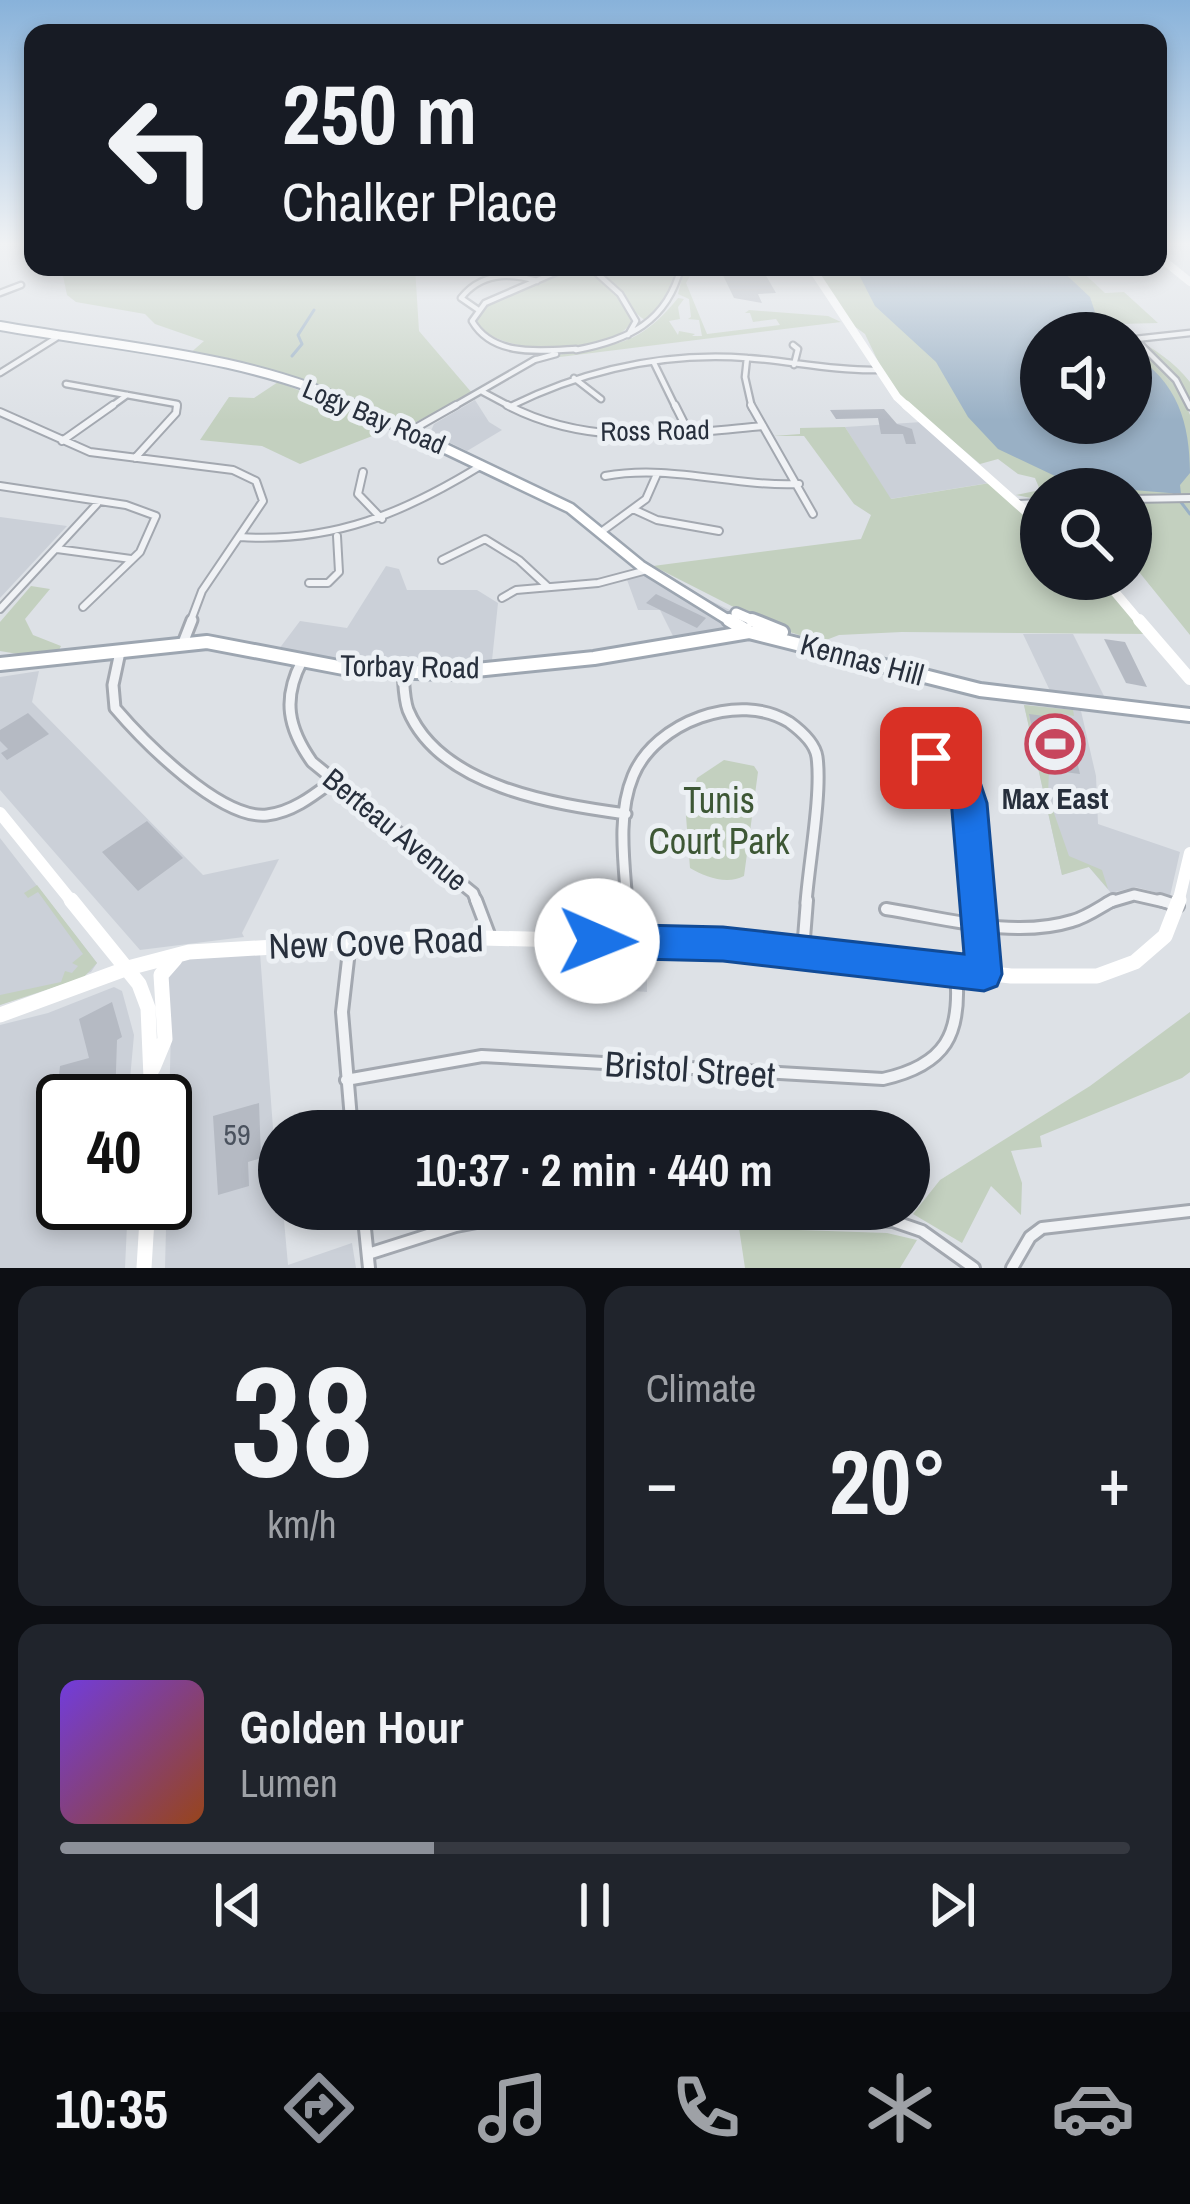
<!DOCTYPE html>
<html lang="en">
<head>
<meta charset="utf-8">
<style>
  body { margin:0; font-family:"Archivo Narrow",sans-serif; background:#20242c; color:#f1f3f6; height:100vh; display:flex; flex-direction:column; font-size:45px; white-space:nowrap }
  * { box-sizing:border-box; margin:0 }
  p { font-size:39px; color:#9ea1a6 }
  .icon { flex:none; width:66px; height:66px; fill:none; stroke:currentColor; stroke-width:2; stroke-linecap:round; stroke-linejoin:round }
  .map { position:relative; height:1268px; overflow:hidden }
  .sheet { display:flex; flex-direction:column; gap:18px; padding:18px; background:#0d0f14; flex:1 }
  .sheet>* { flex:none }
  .hud { position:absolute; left:24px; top:24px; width:1143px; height:252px; border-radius:24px; box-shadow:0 6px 18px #0003; background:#171b24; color:#f1f3f6; overflow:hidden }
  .fabs { position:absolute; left:1020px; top:312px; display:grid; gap:24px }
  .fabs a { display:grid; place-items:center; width:132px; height:132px; border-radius:50%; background:#171b24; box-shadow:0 6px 18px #0003; font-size:60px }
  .speed { position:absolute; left:36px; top:1074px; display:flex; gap:24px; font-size:60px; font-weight:700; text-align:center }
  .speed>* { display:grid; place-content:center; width:156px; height:156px; border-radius:50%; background:#171b24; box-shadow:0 6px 18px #0003; line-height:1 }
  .speed .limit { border:6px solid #111; border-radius:18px; background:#fff; color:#111 }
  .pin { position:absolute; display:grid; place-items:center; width:102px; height:102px; color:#fff; margin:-51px; border-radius:24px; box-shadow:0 6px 18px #0006 }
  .me { position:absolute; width:132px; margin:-66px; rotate:91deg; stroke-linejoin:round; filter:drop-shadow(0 0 9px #0008) }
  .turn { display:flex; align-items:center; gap:42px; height:252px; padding:0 60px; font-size:54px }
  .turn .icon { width:156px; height:156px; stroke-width:2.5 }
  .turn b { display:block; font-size:84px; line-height:102px }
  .big { font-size:90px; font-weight:700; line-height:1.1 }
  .sheet .widget { flex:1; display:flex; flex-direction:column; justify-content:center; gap:18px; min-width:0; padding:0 42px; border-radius:24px; background:#20242c }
  .sheet .dial { align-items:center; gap:0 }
  .dial b { font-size:156px; line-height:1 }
  .song { display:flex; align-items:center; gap:36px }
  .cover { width:144px; height:144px; border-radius:18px; background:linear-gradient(135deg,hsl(260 70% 55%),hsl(20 70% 35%)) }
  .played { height:12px; border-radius:6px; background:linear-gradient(90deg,#8c9099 35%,#363941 35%) }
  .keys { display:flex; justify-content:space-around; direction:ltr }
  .heat { display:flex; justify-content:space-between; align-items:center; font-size:66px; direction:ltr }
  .sheet .tiles { flex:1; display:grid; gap:18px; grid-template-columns:1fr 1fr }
  .widget:last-child { grid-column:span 2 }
  .trip { position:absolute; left:258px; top:1110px; width:672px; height:120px; border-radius:60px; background:#171b24; box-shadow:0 6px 18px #0003; font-weight:700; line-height:120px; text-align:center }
  .dock { display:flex; height:192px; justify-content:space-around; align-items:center; background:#090b0e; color:#9ea1a6 }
  .dock .icon { width:84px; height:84px }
  .dock .current { color:#8c9099 }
  .dock b { font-size:54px; color:#f1f3f6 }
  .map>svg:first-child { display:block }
</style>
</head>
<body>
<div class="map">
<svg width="1190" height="1268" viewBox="0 0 1190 1268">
  <rect width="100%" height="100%" fill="#dde1e6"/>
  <!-- built -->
  <path fill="#cbd0d8" d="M 475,400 L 489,422 L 502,430 L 467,451 L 430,433 L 434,424 Z
    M 922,422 L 995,482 L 890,499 L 845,427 Z
    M 0,517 L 67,526 L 0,598 Z
    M 386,566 L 399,569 L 407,590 L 477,590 L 498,603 L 491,670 L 403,673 L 276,653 L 300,621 L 347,628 Z
    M 647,570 L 736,613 L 751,627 L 677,644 L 660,610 L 638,610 L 626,577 Z
    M 1023,634 L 1073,634 L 1106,700 L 1052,695 Z
    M 39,671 L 32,702 L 203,875 L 279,859 L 242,933 L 244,937 L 140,950 L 0,790 L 0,677 Z
    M 1024,705 L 1081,711 L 1096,776 L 1098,824 L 1180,852 L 1170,896 L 1135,887 L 1111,893 L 1088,866 L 1062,875 Z
    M 0,838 L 97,963 L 91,972 L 0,1005 Z
    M 566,949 L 647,951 L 647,992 L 564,986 Z
    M 260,953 L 279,1209 L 283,1209 L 288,1265 L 352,1243 L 356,1268 L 165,1268 L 171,1029 L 166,978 L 175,964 L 189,959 Z
    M 114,987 L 122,991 L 134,1035 L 128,1101 L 63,1101 L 63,1203 L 128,1203 L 125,1268 L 0,1268 L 0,1025 L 48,1013 Z"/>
  <!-- green -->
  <path fill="#c3d0bf" d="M 55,267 L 415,267 L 419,331 L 472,393 L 414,423 L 408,422 L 302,380 L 188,355 L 204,341 L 155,324 L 145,314 L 76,302 L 67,295 L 62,271 Z
    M 575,267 C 601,268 623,298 631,321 C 615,359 499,356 477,324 L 480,311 L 490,303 Z
    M 594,267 L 676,267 L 666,300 L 647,321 C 625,310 617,278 594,267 Z
    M 685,267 L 695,267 L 686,283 L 707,334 L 780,325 L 776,319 L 753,322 L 750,313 L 745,313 L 749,310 L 828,316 L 841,322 L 544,359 C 609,340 631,356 678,298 L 684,299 L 678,307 L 680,319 L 669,321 L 678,335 L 679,331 L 695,334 L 692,336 L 702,336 L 699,320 L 688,319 L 691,317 L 689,299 L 678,294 Z
    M 814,267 L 1077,267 L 1105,293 L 1124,292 L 1158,323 L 1119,324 L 1127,333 L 1041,333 L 1041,423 L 1131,423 L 1131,337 C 1154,348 1174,362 1190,382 L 1190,405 L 1186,405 L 1190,415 L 1190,494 L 1131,496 L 1131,489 L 1041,489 L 1041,500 L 1016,495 L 1040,490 L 1035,478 L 1018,474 L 998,459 L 980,464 L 902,398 L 885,376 L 865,334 L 850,323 Z
    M 278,382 L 393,428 L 300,464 L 262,446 L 200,440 L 229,397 L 254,398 Z
    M 845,427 L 891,499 L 990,483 L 1041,529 L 1041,579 L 1099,579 L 1149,634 L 902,632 L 839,635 L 821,642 L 771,626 L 653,566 L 861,539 L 871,515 L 854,504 L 804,436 L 773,436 L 800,434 L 800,428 Z
    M 1190,501 L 1190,635 L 1131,562 L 1131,503 Z
    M 31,586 L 50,589 L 25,619 L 33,635 L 61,646 L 59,650 L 24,655 L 0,651 L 0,622 Z
    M 1024,705 L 1073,710 L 1074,716 L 1058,713 L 1058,718 L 1029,715 L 1039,768 L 1049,770 L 1048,796 L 1069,856 L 1102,870 L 1108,889 L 1089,867 L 1062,875 Z
    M 724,760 L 754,766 L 758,772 L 744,876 C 727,885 705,877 690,868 L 686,816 L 697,778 Z
    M 37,885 L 97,963 L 83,978 L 0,1005 L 0,995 L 61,982 L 65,971 L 72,973 L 78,966 L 72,963 L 83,954 L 38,892 L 28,898 L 24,893 Z
    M 1190,1012 L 1190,1072 L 1182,1078 L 1040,1136 L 1042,1147 L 1011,1151 L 1022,1183 L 1021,1215 L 991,1186 L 962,1243 L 913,1214 L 940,1180 L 1090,1086 Z
    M 739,1228 L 887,1233 L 917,1240 L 900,1268 L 745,1268 Z"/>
  <!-- water -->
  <path fill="#99b0c5" d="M 855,267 L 1058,267 L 1090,297 L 1095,312 L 1080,319 L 1091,333 L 1041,333 L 1041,423 L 1131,423 L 1131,354 C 1178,380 1190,425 1190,473 L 1180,485 L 1181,494 L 1074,485 L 998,449 L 968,417 L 936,362 L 875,306 Z"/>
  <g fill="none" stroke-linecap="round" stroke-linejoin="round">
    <!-- stream -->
    <path stroke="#99b0c5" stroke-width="3" d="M 292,356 L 302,344 L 298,335 L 314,310
      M 1174,493 L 1190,514"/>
  </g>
  <!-- building -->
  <path fill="#b5bac3" d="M 719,267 L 761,267 L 776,293 L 758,294 L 762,303 L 734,298 Z
    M 884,409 L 897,424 L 912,429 L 916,444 L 906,444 L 903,434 L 881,434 L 878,418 L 836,419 L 830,410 Z
    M 656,594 L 706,618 L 697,628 L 646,603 Z
    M 1104,639 L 1125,642 L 1147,687 L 1126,683 Z
    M 28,713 L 49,734 L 7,760 L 1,753 L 8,749 L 0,741 L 0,730 Z
    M 1029,714 L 1067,719 L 1080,774 L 1040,769 Z
    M 147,821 L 183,858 L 138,891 L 102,852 Z
    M 112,1002 L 122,1037 L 117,1040 L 115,1101 L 63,1101 L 63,1161 L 50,1165 L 60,1066 L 89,1058 L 79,1019 Z
    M 259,1103 L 261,1158 L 248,1162 L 249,1186 L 218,1195 L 213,1116 Z"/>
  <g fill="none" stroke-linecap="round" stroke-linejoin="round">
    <defs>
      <path id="street-far3" d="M 568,267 L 485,303 L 472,321 C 493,357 539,351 576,349
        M 590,267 L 620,294 L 636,321 L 628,335
        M 0,293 L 21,285
        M 477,309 L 461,298 C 481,273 508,272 537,281
        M 1135,339 L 1176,380 L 1190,407
        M 1135,339 L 1190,333
        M 793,345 L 798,349 L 794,365
        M 576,350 C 629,340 667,322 681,267
        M 747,358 L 745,377 L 752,408
        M 534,360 L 556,354
        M 654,363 L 676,408
        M 0,373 L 56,338
        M 574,378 L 601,399
        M 66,384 L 177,404 L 177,408
        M 483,392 L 513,408
        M 511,406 C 585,370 664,352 747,358 C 790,361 833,371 877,370
        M 109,408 L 127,395
        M 451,408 L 536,359"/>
      <path id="street-far2" d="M 507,405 C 589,448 675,434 763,426
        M 675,405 L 688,431
        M 751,405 L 813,514
        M 0,412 L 90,452 L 233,470 L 256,481 L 263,501 L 202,591 L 190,623
        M 412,430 L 456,405
        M 62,441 L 113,405
        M 135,458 L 176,413 L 177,405
        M 363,472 L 358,494 L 382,519
        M 605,476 C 670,464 734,487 799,484
        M 0,486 L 126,505 L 156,516 L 140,552 L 83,607
        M 1131,499 L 1190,498
        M 1019,504 L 1041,503
        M 633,509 L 657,520 L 719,531
        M 601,532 L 646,499 L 657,474
        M 240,537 C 333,543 404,513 482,465
        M 57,549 L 131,559
        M 442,560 L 485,539 L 519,560 L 547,586
        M 309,583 L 328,583 L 339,572 L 337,536
        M 502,598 L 516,590 L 598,583 L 647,570
        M 0,609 L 97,504"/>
      <path id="street-far1" d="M 183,643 L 192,620
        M 120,652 L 113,685 L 115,708 C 144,742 221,820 267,815 C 293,812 314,795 334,780
        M 302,661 C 282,699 288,728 312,762 L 473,893 L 477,903
        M 403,673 C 404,685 404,699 408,710 C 440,787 554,804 626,814
        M 963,776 L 940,773 L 931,758 L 944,751 L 961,762 L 975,828 L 980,903
        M 627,903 C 624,862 617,814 633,776 C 655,722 739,691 789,722 C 800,730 815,743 817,757 C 822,794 809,862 806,903
        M 1107,903 L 1134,895 L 1169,903"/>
      <path id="street" d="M 476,900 L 490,937
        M 627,900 L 630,940
        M 979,900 L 984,973
        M 1160,900 L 1178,906
        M 886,909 C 944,918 1014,939 1072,921 C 1087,917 1100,907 1113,900
        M 350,942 L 342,1012 L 352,1131
        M 803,951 L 807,900
        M 346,1080 L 482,1056 L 883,1079 C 946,1065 962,1034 956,972
        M 363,1209 L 369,1268
        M 639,1209 L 893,1221 L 922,1231 L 974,1268
        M 368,1254 L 456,1226 L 544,1209
        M 1012,1268 L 1030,1237 L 1042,1228 L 1190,1211"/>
      <path id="primary-far2" d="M 0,326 C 119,347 251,355 360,408"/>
      <path id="primary-far1" d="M 354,405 L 570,508 L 641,566 L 733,623
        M 736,613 L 759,623"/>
      <path id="primary" d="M 729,620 L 749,632
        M 752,620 L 782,632
        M 0,664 L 207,642 L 354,670 L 447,673 L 594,658 L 749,632 L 980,690 L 1190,715"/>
    </defs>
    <!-- street-far3 casing -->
    <use href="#street-far3" stroke="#a3a8b0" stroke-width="9"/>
    <!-- street-far2 casing -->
    <use href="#street-far2" stroke="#a3a8b0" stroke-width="10"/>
    <!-- street-far1 casing -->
    <use href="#street-far1" stroke="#a3a8b0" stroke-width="15"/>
    <!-- street casing -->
    <use href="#street" stroke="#a3a8b0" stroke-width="16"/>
    <!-- primary-far2 casing -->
    <use href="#primary-far2" stroke="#9da6b1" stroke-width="12"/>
    <!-- primary-far1 casing -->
    <use href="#primary-far1" stroke="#9da6b1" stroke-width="14"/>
    <!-- primary casing -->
    <use href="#primary" stroke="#9da6b1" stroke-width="18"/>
    <!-- street-far3 -->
    <use href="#street-far3" stroke="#f0f2f5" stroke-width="4.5"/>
    <!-- street-far2 -->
    <use href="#street-far2" stroke="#f0f2f5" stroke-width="6"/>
    <!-- street-far1 -->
    <use href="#street-far1" stroke="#f0f2f5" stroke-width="9"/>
    <!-- street -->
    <use href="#street" stroke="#f0f2f5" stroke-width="10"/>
    <!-- secondary-far3 -->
    <path stroke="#fff" stroke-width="8" d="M 1158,256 L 1190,282
      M 811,267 L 897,397 L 909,408"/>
    <!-- secondary-far2 -->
    <path stroke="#fff" stroke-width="9" d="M 906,405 L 1041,525
      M 1104,579 L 1141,623"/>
    <!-- secondary-far1 -->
    <path stroke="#fff" stroke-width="12" d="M 1139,620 L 1190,679
      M 0,813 L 73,903
      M 1178,903 L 1190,853"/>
    <!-- secondary -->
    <path stroke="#fff" stroke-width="15" d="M 71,900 L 139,984 L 148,1008 L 152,1101
      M 0,1015 L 128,968 L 189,952 L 444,937 L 723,944 L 1011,976 L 1097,976 L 1135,962 L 1165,936 L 1179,900
      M 153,1068 L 165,1039 L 161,975 L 175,959
      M 144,1268 L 148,1203"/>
    <!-- primary-far2 -->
    <use href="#primary-far2" stroke="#fff" stroke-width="8"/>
    <!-- primary-far1 -->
    <use href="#primary-far1" stroke="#fff" stroke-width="9"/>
    <!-- primary -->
    <use href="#primary" stroke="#fff" stroke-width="12"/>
  </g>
  <!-- sky -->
  <linearGradient id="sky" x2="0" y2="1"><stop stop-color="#88b2da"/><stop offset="0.58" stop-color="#f0f2f4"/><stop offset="1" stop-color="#f0f2f4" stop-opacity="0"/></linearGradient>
  <rect width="1190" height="420" fill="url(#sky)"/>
  <!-- route -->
  <path fill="#1a73e8" stroke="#114b97" stroke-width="3" d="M 931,746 L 942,749 L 950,762 L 975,767 L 987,803 L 1002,974 L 997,986 L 984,991 L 723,961 L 597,958 L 584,953 L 579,941 L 584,929 L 597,924 L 723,927 L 964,954 L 950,787 L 929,782 L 915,758 L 920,749 Z"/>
  <!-- icons -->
  <defs>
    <symbol id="stadium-ring" viewBox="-11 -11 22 22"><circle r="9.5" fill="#ecf0f4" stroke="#c7465d" stroke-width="1.5"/><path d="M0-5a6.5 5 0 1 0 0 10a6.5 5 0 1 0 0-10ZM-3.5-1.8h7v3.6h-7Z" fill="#c7465d"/></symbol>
  </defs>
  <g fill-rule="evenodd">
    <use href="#stadium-ring" x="1022" y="711" width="66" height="66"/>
  </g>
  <g text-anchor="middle" stroke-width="10" stroke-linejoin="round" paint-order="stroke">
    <!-- far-street labels -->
    <g font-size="27" fill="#272f3c" stroke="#ecf0f4">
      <text transform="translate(374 417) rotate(23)" y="9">Logy Bay Road</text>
      <text transform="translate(655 431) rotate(-1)" y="9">Ross Road</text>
    </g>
    <!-- street labels -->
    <g font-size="30" fill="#272f3c" stroke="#ecf0f4">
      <text transform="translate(862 660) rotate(15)" y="10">Kennas Hill</text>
      <text transform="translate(410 667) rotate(1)" y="10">Torbay Road</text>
      <text transform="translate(395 830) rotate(39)" y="10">Berteau Avenue</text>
    </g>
    <!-- poi labels -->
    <g font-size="30" font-weight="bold" fill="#272f3c" stroke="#ecf0f4">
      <text x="1055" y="809">Max East</text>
    </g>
    <!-- near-number labels -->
    <g font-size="30" fill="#4a525e">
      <text x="237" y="1145">59</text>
    </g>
    <!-- near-park labels -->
    <g font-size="36" fill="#3d5735" stroke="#ecf0f4">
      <text x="719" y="813">Tunis<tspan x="719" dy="41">Court Park</tspan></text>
    </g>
    <!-- near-street labels -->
    <g font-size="36" fill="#272f3c" stroke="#ecf0f4">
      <text transform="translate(376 942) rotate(-2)" y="13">New Cove Road</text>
      <text transform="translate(690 1069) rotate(4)" y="13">Bristol Street</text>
    </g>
  </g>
</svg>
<div class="fabs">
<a><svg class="icon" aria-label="sound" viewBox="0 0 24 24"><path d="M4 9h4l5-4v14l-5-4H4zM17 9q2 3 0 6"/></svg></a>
<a><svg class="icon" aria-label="search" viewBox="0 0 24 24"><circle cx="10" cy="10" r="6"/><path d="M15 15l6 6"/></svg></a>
</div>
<div class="speed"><div class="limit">40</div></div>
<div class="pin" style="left:931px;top:758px;background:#d93025"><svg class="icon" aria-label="arrive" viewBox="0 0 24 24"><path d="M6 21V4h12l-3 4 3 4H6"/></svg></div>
<svg class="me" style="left:597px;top:941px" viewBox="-20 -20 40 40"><circle r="19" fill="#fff"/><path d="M0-13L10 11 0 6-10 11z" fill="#1a73e8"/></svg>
<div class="trip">10:37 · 2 min · 440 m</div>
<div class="hud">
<div class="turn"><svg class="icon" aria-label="left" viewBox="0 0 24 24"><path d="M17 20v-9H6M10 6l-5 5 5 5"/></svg><div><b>250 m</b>Chalker Place</div></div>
</div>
</div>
<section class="sheet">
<div class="tiles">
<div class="widget dial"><b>38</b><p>km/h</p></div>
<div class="widget"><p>Climate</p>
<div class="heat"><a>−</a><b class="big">20°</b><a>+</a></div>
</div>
<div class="widget">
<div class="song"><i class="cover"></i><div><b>Golden Hour</b><p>Lumen</p></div></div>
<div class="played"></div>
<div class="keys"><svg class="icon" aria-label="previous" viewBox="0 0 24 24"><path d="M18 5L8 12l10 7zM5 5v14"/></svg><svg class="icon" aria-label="pause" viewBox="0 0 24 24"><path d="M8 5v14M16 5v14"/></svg><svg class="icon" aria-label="next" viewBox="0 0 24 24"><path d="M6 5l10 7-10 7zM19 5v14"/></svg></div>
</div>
</div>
</section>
<nav class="dock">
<b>10:35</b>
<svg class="icon current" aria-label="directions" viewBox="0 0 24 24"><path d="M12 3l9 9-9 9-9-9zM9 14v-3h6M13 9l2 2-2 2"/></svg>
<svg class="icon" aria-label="music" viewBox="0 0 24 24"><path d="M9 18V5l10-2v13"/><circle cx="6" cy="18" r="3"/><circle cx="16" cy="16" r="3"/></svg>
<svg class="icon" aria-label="phone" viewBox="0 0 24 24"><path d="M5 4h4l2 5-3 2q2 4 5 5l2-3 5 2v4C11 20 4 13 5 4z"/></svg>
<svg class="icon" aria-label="climate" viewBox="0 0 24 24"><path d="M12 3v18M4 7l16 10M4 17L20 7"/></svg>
<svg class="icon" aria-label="car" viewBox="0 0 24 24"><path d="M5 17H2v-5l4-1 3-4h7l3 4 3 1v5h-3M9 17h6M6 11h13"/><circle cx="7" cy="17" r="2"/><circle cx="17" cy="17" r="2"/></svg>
</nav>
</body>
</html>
